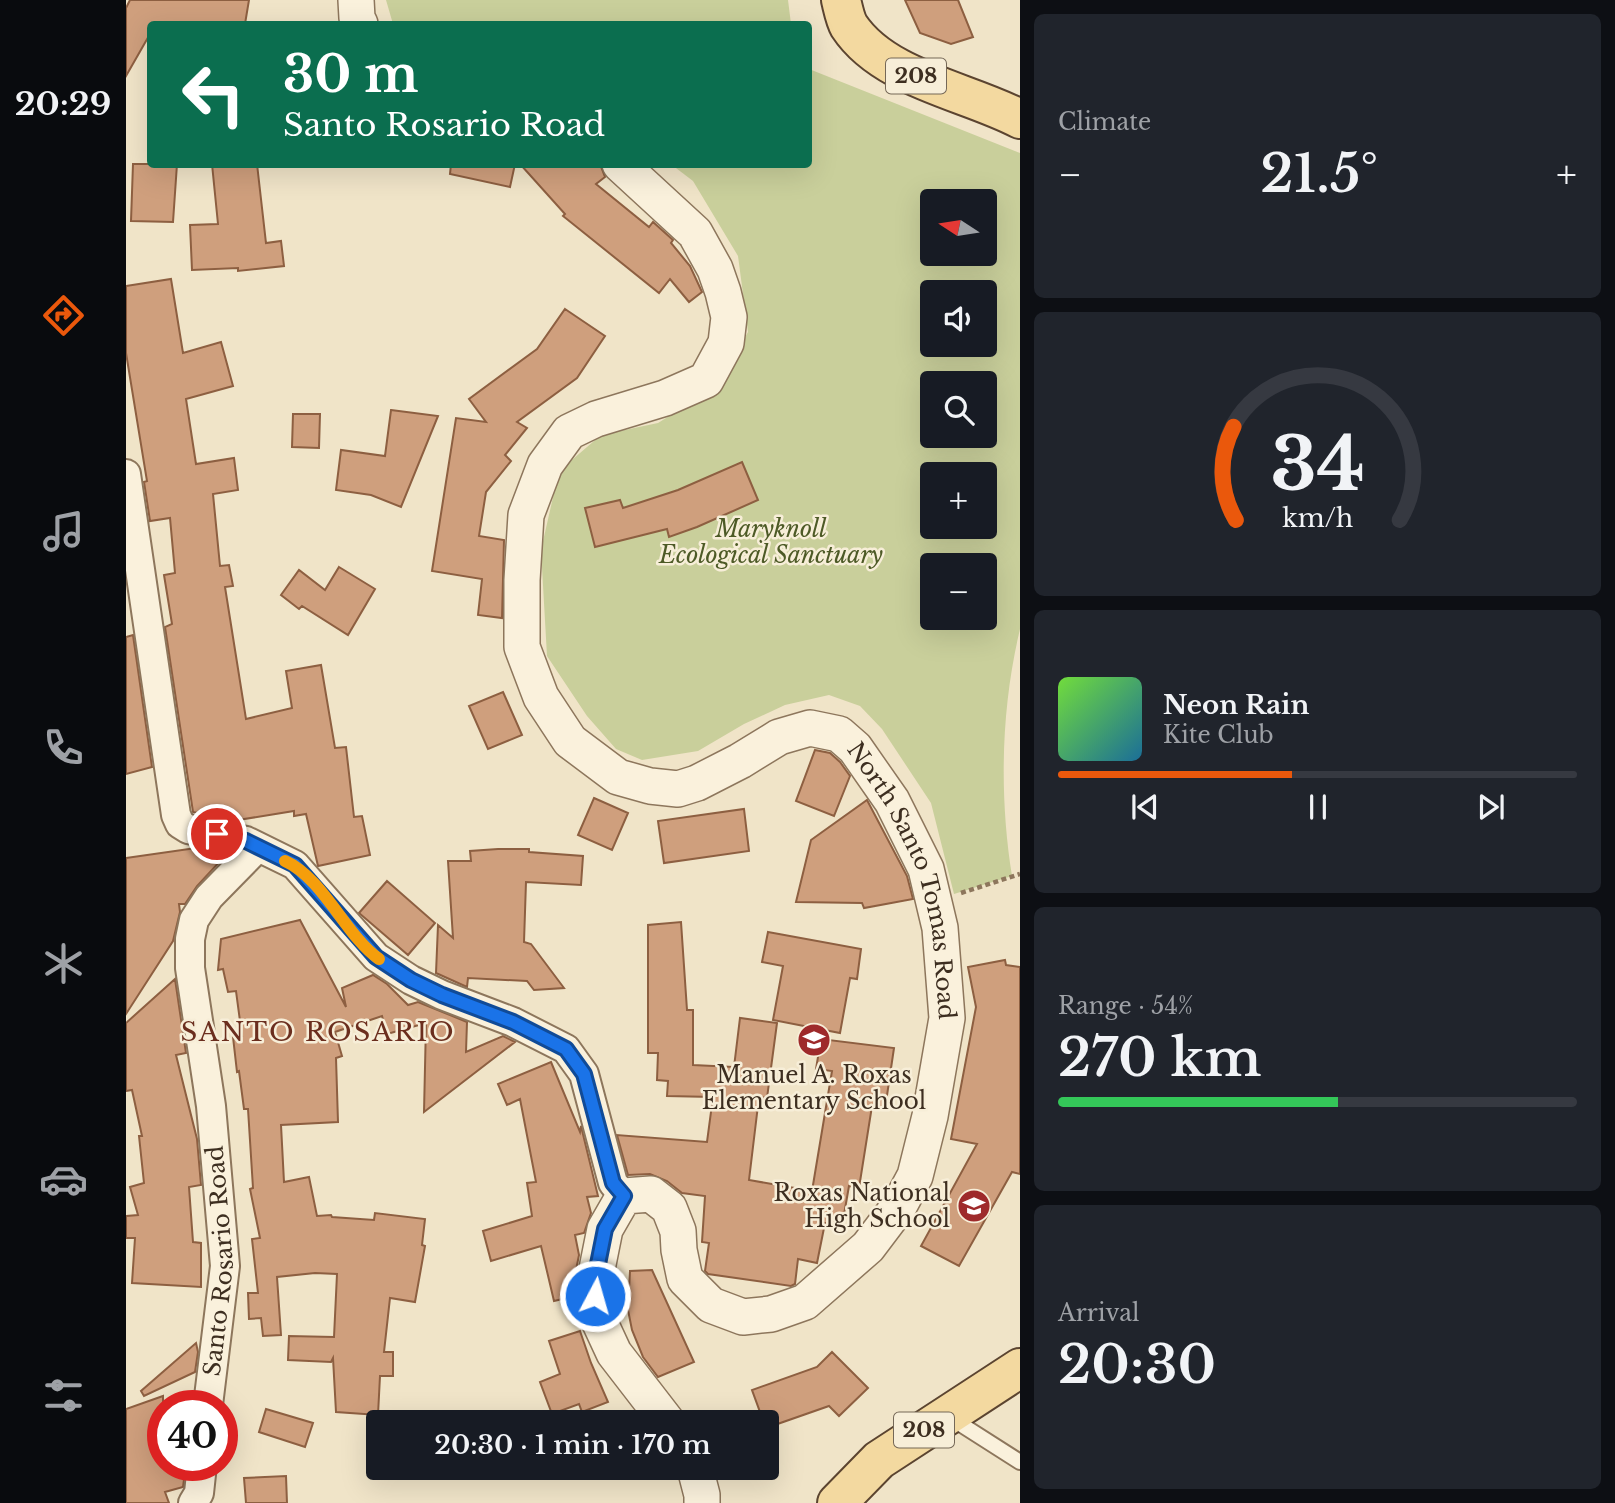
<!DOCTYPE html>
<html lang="en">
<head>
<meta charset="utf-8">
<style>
  body { margin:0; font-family:"Libre Baskerville",serif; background:#20242c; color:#f1f3f6; height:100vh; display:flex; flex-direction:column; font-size:26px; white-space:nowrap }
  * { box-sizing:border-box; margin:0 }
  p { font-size:23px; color:#9ea1a6 }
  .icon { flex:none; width:38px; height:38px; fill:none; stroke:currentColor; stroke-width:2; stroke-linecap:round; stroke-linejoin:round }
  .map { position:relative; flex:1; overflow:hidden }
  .details { display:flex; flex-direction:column; gap:14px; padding:14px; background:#0d0f14; width:595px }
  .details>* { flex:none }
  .guide { position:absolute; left:21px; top:21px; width:665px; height:147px; border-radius:7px; box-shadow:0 7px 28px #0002; background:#0b6e4f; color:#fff; overflow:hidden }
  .needle { width:46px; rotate:282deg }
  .buttons { position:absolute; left:794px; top:189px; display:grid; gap:14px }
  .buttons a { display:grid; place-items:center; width:77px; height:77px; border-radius:7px; background:#171b24; box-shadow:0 7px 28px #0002; font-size:35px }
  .speed { position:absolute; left:21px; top:1390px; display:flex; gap:14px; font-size:35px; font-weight:700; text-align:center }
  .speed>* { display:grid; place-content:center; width:91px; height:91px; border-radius:50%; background:#171b24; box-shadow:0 7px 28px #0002; line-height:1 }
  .speed .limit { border:10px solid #d22; background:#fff; color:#111 }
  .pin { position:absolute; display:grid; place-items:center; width:60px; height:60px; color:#fff; margin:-30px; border:4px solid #fff; border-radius:50%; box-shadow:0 2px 7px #0007 }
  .me { position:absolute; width:77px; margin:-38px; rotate:6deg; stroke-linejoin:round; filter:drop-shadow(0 0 5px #0008) }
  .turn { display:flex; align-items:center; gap:24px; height:147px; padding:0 21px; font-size:32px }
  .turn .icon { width:91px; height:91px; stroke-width:2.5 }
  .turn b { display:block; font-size:49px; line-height:60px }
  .big { font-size:52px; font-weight:600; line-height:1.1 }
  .details .card { flex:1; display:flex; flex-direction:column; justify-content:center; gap:10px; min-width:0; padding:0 24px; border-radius:10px; background:#20242c }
  .details .dial { align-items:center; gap:0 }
  .dial svg { height:182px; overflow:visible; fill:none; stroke:#363941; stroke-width:7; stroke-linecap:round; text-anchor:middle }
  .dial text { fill:#f1f3f6; stroke:none }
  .song { display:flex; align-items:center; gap:21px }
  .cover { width:84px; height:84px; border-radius:10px; background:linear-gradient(135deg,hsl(100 70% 55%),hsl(200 70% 35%)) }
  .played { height:7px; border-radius:4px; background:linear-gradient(90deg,#ea580c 45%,#363941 45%) }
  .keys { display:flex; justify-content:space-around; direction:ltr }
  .heat { display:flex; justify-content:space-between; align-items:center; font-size:38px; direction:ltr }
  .charge { height:10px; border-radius:5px; background:linear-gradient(90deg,#34c759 54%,#363941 0) }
  .trip { position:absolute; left:240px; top:1410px; width:413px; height:70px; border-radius:7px; background:#171b24; box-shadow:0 7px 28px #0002; font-weight:600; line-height:70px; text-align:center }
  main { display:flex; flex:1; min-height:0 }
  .tab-bar { display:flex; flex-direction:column; width:126px; justify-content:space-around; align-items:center; background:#090b0e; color:#9ea1a6 }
  .tab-bar .icon { width:49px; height:49px }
  .tab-bar .current { color:#ea580c }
  .tab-bar b { font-size:32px; color:#f1f3f6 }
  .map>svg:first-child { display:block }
</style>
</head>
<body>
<main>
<nav class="tab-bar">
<b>20:29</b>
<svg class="icon current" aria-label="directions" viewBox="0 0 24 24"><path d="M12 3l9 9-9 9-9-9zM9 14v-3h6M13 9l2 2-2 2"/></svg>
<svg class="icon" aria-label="music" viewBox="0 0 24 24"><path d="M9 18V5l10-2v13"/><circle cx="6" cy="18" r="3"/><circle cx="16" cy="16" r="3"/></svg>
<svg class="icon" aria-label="phone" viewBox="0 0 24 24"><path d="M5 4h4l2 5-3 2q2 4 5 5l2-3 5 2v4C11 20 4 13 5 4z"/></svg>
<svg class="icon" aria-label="climate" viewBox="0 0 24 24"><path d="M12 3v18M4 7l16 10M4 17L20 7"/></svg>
<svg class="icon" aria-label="car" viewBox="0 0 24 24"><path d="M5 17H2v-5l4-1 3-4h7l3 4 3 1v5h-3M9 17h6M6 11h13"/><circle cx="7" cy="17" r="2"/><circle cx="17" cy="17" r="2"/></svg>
<svg class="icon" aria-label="filters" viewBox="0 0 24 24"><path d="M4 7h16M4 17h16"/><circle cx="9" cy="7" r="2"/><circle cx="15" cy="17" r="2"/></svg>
</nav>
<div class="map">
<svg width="894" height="1503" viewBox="0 0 894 1503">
  <rect width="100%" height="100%" fill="#f0e4c8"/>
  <!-- green -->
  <path fill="#c9cf9b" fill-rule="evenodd" d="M 260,0 L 662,0 L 665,24 L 267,24 Z
    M 683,69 L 894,153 L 894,629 C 875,708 873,795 886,876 L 828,894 L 805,803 L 756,729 L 734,706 L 703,695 L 659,705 L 618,724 L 572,751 L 516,760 L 490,749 L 461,716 L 421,656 L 415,550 L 433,471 L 475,435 L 532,423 L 592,386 L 622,332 L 612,256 L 567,181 L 546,165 L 682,164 ZM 807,201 L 859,201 L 859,254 L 807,254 ZM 807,292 L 859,292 L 859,345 L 807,345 ZM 807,383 L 859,383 L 859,436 L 807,436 ZM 807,474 L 859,474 L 859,527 L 807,527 ZM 807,565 L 859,565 L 859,618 L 807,618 Z"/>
  <!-- building -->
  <path fill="#cf9f7d" stroke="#8d5f41" stroke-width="2" d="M 4,0 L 123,0 L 119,24 L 24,24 L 24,34 L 0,76 L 0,8 Z
    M 779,0 L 832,0 L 847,37 L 825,44 L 794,33 Z
    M 7,164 L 51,164 L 47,222 L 5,221 Z
    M 86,164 L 131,164 L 140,243 L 155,241 L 158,266 L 112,271 L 112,268 L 66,270 L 64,225 L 92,224 Z
    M 325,164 L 389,164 L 384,187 L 324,174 Z
    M 394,164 L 474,164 L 479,177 L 470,184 L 523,227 L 527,222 L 547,240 L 545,243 L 564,266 L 576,292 L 563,302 L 544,279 L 533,293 L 437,216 L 439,214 Z
    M 45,279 L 57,353 L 95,342 L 107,386 L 60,399 L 70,464 L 108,458 L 112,490 L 87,494 L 94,566 L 103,565 L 107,586 L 99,587 L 120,719 L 166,708 L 160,671 L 195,665 L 209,748 L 220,747 L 228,817 L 236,816 L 244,855 L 192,866 L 180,814 L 168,816 L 168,811 L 106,821 L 67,812 L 39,627 L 46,624 L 38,575 L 49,573 L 44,518 L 24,521 L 18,482 L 21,481 L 0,353 L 0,286 Z
    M 439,309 L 479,336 L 451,378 L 391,422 L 401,428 L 379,455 L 385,461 L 360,492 L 353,536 L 378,540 L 376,618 L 352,615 L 356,579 L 306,571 L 330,418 L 360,422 L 343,399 L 411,349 Z
    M 265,410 L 312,416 L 275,507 L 245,495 L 210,490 L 215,450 L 259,456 Z
    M 167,414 L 194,414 L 193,448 L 166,447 Z
    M 616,462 L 632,500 L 571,527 L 543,537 L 541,529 L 469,547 L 459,508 L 494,500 L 497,508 L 552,490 Z
    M 213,567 L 249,589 L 222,635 L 176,606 L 173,609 L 155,595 L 173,570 L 199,590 Z
    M 7,635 L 26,767 L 0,774 L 0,637 Z
    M 377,692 L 396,735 L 362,749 L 343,706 Z
    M 689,750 L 704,753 L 714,762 L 724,776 L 708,816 L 670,801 Z
    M 468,798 L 502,813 L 486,850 L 452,835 Z
    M 741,800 L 781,876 L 787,899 L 738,908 L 736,903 L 670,902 L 685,840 Z
    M 618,809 L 623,851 L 538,863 L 532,821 Z
    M 70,848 L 97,853 L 97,858 L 71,886 L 59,904 L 53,904 L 54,912 L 47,941 L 0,1014 L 0,858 Z
    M 372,849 L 403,849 L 403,852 L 457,856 L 455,885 L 400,882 L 398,942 L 405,944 L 438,988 L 408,990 L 401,981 L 342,978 L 341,987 L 310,973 L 312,925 L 327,938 L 322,861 L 345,861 L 344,851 Z
    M 261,881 L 309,923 L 282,955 L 233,913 Z
    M 174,920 L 220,1007 L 216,988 L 247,975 L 261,984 L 282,1005 L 292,1002 L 341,1022 L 340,1052 L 377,1036 L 389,1042 L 298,1112 L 300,1023 L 261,1034 L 256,1016 L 209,1032 L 216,1056 L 210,1058 L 212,1122 L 155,1125 L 158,1182 L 183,1177 L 191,1216 L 205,1215 L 206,1217 L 248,1220 L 249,1213 L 299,1219 L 296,1245 L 299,1246 L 289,1302 L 264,1298 L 258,1352 L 267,1352 L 267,1376 L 254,1376 L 252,1415 L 210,1412 L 207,1358 L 205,1362 L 162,1360 L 163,1336 L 208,1337 L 211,1274 L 189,1273 L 151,1277 L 155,1335 L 137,1336 L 135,1318 L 123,1319 L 122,1293 L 132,1293 L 126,1239 L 134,1238 L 124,1189 L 127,1188 L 122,1109 L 118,1109 L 113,1071 L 111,1072 L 107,1037 L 116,1036 L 110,991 L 102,992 L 97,969 L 92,970 L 95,939 Z
    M 555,922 L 561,1010 L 567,1010 L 567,1065 L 608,1067 L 614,1018 L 651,1023 L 641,1098 L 633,1097 L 623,1180 L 686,1191 L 706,1071 L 690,1069 L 695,1039 L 768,1048 L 759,1109 L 746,1106 L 733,1188 L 723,1186 L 716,1226 L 699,1223 L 691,1263 L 672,1259 L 669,1284 L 665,1286 L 582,1274 L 579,1271 L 583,1243 L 576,1242 L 579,1196 L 556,1193 L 541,1181 L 524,1174 L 502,1175 L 491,1135 L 581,1142 L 587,1097 L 541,1096 L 542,1081 L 531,1080 L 532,1053 L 522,1053 L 522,925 Z
    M 642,932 L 735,949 L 731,979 L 724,978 L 714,1033 L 647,1020 L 657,966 L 636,962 Z
    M 879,960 L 880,965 L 894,967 L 894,1174 L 886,1172 L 833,1266 L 795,1246 L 851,1144 L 825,1139 L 850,1007 L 842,967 Z
    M 49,979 L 60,1053 L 50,1055 L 71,1139 L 75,1185 L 63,1187 L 67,1242 L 75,1243 L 75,1287 L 6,1283 L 9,1238 L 0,1238 L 0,1216 L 12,1215 L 4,1187 L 18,1183 L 13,1136 L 16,1136 L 6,1090 L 0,1091 L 0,1023 Z
    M 425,1062 L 454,1132 L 455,1126 L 472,1196 L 461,1197 L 465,1213 L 458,1233 L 449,1235 L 453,1255 L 449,1275 L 449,1296 L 428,1301 L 415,1246 L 365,1261 L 357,1231 L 406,1216 L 401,1183 L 410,1182 L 394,1099 L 381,1105 L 372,1084 Z
    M 526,1270 L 568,1362 L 532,1377 L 517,1357 L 506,1330 L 502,1310 L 504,1271 Z
    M 454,1331 L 465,1363 L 482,1402 L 456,1412 L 453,1404 L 426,1414 L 414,1382 L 434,1374 L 423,1341 Z
    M 70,1343 L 72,1352 L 69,1372 L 18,1396 L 15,1391 Z
    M 706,1352 L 742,1388 L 713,1416 L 703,1406 L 640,1428 L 640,1423 L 638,1423 L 626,1390 L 691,1367 Z
    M 37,1396 L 37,1465 L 56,1465 L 59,1472 L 57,1487 L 39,1492 L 43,1503 L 0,1503 L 0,1409 Z
    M 140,1409 L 187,1423 L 179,1447 L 133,1432 Z
    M 160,1476 L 161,1503 L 120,1503 L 118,1478 Z"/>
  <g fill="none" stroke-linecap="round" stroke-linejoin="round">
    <defs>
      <path id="service" d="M 825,1418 L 894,1462"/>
      <g id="minor">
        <path d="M 0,474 L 50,815 L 54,824 L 62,829 L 120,841 L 169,865 L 250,957 L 285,980 L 316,995 L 387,1022 L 440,1049 L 458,1074 L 487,1183 L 498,1196"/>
        <path id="s1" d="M 82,1405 L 99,1266 L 85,1106 L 64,968 L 64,939 L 68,920 L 83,897 L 131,848"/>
        <path d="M 67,1503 L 73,1493 L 76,1465"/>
      </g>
      <g id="tertiary">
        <path d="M 230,0 L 231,18 L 234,24"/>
        <path id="s2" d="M 494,164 L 569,233 L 589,269 L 597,292 L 603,317 L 600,343 L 580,380 L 539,398 L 470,419 L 443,432 L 419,465 L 400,515 L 396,580 L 396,647 L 415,697 L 444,741 L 492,777 L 524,786 L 552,789 L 571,783 L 614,761 L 653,737 L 684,728 L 713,734 L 729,748 L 766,801 L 800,869 L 814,928 L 821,1018 L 804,1116 L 789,1176 L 773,1206 L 742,1247 L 679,1302 L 645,1314 L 617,1317 L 585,1305 L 559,1279 L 553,1250 L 552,1231 L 543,1208 L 525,1194 L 498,1196 L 479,1229 L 469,1279 L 469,1312 L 488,1353 L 542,1423"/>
        <path d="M 569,1468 L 576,1495 L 576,1503"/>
      </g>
      <path id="primary" d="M 715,0 C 717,8 719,19 723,26 C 758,79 841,91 894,119
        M 711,1503 L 753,1460 L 894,1368"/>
    </defs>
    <!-- service casing -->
    <use href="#service" stroke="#8d765c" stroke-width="18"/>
    <!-- minor casing -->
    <use href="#minor" stroke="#8d765c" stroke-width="32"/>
    <!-- tertiary casing -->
    <use href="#tertiary" stroke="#8d765c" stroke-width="38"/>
    <!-- primary casing -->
    <use href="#primary" stroke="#5b4430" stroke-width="42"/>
    <!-- path -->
    <path stroke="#8d765c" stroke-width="4.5" stroke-dasharray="5 3.5" stroke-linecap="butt" d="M 835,893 L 894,874"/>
    <!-- service -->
    <use href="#service" stroke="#faf1dc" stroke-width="14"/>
    <!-- minor -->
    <use href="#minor" stroke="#faf1dc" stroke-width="28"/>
    <!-- tertiary -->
    <use href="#tertiary" stroke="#faf1dc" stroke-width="35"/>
    <!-- primary -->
    <use href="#primary" stroke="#f3d9a0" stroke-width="38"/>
  </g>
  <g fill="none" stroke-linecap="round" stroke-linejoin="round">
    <defs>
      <path id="route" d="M 91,834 L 120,841 L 169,865 L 250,957 L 285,980 L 316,995 L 387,1022 L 440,1049 L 458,1074 L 487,1183 L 498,1196 L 479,1229 L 469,1279 L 469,1296"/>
    </defs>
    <!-- route casing -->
    <use href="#route" stroke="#114b97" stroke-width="18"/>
    <!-- route -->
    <use href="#route" stroke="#1a73e8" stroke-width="12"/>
    <!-- slow -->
    <path stroke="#f59e0b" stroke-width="12" d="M 159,861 C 197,878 220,936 253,959"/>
  </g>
  <!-- icons -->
  <defs>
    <symbol id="school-disc" viewBox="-11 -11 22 22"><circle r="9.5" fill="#9e2a2b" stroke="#f7eed8"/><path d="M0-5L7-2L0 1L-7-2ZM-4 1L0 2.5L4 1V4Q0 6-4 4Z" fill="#fff"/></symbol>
  </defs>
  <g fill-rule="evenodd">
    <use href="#school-disc" x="669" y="1021" width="38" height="38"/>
    <use href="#school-disc" x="829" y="1187" width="38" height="38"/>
  </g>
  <g text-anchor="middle" stroke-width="5" stroke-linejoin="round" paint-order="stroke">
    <!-- shield labels -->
    <g fill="#f7eed8" stroke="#756857" stroke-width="2">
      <rect x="760" y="58.5" width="60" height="35" rx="5"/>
      <rect x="768" y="1412.5" width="60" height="35" rx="5"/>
    </g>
    <g font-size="21" font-weight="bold" fill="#3d2e20">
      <text x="790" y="83">208</text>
      <text x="798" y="1437">208</text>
    </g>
    <!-- park labels -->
    <g font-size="23" font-style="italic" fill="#4d5a26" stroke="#f7eed8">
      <text x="645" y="537">Maryknoll<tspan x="645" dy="26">Ecological Sanctuary</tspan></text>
    </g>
    <!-- street labels -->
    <g font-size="23" fill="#3d2e20" stroke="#f7eed8">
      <text dy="8" stroke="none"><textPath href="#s2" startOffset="1204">North Santo Tomas Road</textPath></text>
      <text dy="8" stroke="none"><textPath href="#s1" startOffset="145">Santo Rosario Road</textPath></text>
    </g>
    <!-- poi labels -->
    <g font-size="23" fill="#3d2e20" stroke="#f7eed8">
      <text x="688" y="1083">Manuel A. Roxas<tspan x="688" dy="26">Elementary School</tspan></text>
      <text x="824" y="1201" text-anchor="end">Roxas National<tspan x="824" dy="26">High School</tspan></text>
    </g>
    <!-- quarter labels -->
    <g font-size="26" letter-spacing="2" fill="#6b2e1e" stroke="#f7eed8">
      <text x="192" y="1041">SANTO ROSARIO</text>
    </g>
  </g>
</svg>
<div class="buttons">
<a><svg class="needle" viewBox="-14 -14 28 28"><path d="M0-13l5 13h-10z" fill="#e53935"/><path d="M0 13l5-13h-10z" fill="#9ea1a6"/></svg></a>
<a><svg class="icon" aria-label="sound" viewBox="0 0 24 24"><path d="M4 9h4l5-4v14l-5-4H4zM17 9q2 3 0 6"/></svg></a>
<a><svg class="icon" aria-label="search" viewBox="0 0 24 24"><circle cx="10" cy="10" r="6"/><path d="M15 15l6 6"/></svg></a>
<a>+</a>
<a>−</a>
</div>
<div class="speed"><div class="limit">40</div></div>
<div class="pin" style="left:91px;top:834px;background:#d93025"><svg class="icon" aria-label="arrive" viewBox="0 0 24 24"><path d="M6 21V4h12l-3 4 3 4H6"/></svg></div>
<svg class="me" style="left:469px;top:1296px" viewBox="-20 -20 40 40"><circle r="17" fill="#1a73e8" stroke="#fff" stroke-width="3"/><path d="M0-11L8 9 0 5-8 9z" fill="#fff"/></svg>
<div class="trip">20:30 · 1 min · 170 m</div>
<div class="guide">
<div class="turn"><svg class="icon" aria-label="left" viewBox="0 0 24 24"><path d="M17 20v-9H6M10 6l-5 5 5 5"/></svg><div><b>30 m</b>Santo Rosario Road</div></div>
</div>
</div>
<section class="details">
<div class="card"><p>Climate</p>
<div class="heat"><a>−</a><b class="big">21.5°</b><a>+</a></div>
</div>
<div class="card dial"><svg viewBox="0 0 100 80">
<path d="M14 69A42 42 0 1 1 86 69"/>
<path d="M14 69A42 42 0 0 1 13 28" stroke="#ea580c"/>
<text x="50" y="56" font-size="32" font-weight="700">34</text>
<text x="50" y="72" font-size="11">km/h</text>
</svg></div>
<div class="card">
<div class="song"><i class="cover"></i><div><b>Neon Rain</b><p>Kite Club</p></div></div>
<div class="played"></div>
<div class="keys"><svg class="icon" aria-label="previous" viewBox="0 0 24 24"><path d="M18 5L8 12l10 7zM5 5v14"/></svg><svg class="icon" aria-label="pause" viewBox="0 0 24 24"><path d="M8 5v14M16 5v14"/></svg><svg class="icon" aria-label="next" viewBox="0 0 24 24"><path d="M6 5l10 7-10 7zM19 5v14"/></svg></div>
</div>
<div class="card"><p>Range · 54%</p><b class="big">270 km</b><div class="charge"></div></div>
<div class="card"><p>Arrival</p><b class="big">20:30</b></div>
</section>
</main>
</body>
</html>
